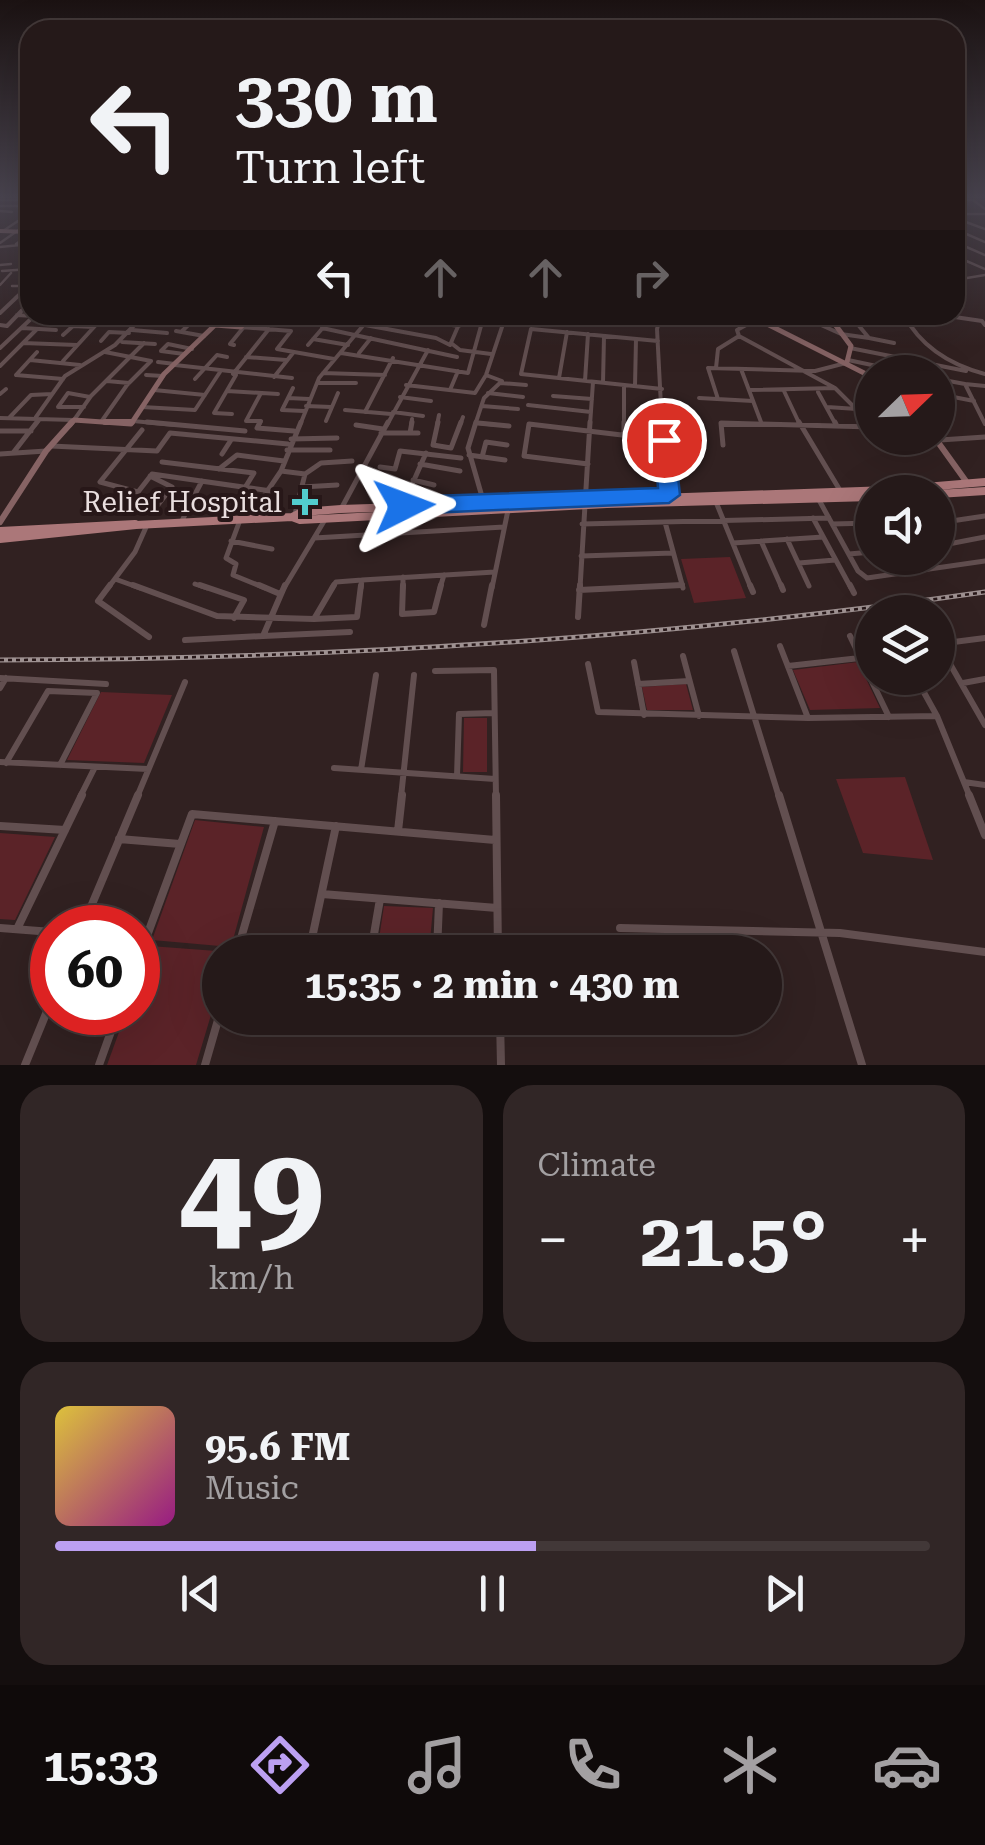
<!DOCTYPE html>
<html lang="en">
<head>
<meta charset="utf-8">
<style>
  body { margin:0; font-family:"Roboto Serif",serif; background:#312626; color:#f1f3f6; height:100vh; display:flex; flex-direction:column; font-size:38px; white-space:nowrap }
  * { box-sizing:border-box; margin:0 }
  p { font-size:32px; color:#a3a0a2 }
  .icon { flex:none; width:55px; height:55px; fill:none; stroke:currentColor; stroke-width:2; stroke-linecap:round; stroke-linejoin:round }
  .map { position:relative; height:1065px; overflow:hidden }
  .details { display:flex; flex-direction:column; gap:20px; padding:20px; background:#140e0e; flex:1 }
  .details>* { flex:none }
  .banner { position:absolute; left:20px; top:20px; width:945px; height:305px; border-radius:30px; box-shadow:0 10px 40px #0002,0 0 0 2px #423838; background:#251919; color:#f1f3f6; overflow:hidden }
  .needle { width:65px; rotate:67deg }
  .controls { position:absolute; left:855px; top:355px; display:grid; gap:20px }
  .controls a { display:grid; place-items:center; width:100px; height:100px; border-radius:50%; background:#251919; box-shadow:0 10px 40px #0002,0 0 0 2px #423838; font-size:50px }
  .speed { position:absolute; left:30px; top:905px; display:flex; gap:20px; font-size:50px; font-weight:700; text-align:center }
  .speed>* { display:grid; place-content:center; width:130px; height:130px; border-radius:50%; background:#251919; box-shadow:0 10px 40px #0002,0 0 0 2px #423838; line-height:1 }
  .speed .limit { border:15px solid #d22; background:#fff; color:#111 }
  .pin { position:absolute; display:grid; place-items:center; width:85px; height:85px; color:#fff; margin:-42px; border:5px solid #fff; border-radius:50%; box-shadow:0 2px 10px #0007 }
  .me { position:absolute; width:110px; margin:-55px; rotate:87deg; stroke-linejoin:round; filter:drop-shadow(0 0 8px #0008) }
  .turn { display:flex; align-items:center; gap:35px; height:210px; padding:0 50px; font-size:45px }
  .turn .icon { width:130px; height:130px; stroke-width:2.5 }
  .turn b { display:block; font-size:70px; line-height:85px }
  .lanes { display:flex; align-items:center; height:95px; padding:0 50px; background:#0003; justify-content:center; gap:50px; direction:ltr }
  .lanes .off { opacity:.35 }
  .big { font-size:75px; font-weight:700; line-height:1.1 }
  .details .widget { flex:1; display:flex; flex-direction:column; justify-content:center; gap:15px; min-width:0; padding:0 35px; border-radius:30px; background:#312626 }
  .details .dial { align-items:center; gap:0 }
  .dial b { font-size:130px; line-height:1 }
  .song { display:flex; align-items:center; gap:30px }
  .cover { width:120px; height:120px; border-radius:15px; background:linear-gradient(135deg,hsl(50 70% 55%),hsl(310 70% 35%)) }
  .played { height:10px; border-radius:5px; background:linear-gradient(90deg,#bca0f2 55%,#423838 55%) }
  .keys { display:flex; justify-content:space-around; direction:ltr }
  .heat { display:flex; justify-content:space-between; align-items:center; font-size:55px; direction:ltr }
  .details .tiles { flex:1; display:grid; gap:20px; grid-template-columns:1fr 1fr }
  .widget:last-child { grid-column:span 2 }
  .trip { position:absolute; left:202px; top:935px; width:580px; height:100px; border-radius:50px; background:#251919; box-shadow:0 10px 40px #0002,0 0 0 2px #423838; font-weight:700; line-height:100px; text-align:center }
  .tab-bar { display:flex; height:160px; justify-content:space-around; align-items:center; background:#0f0a0a; color:#a3a0a2 }
  .tab-bar .icon { width:70px; height:70px }
  .tab-bar .current { color:#bca0f2 }
  .tab-bar b { font-size:45px; color:#f1f3f6 }
  .map>svg:first-child { display:block }
</style>
</head>
<body>
<div class="map">
<svg width="985" height="1065" viewBox="0 0 985 1065">
  <rect width="100%" height="100%" fill="#312121"/>
  <!-- green -->
  <path fill="#5b2328" d="M 730,557 L 746,598 L 694,603 L 681,559 Z
    M 858,662 L 880,708 L 810,710 L 793,670 Z
    M 686,684 L 693,710 L 647,710 L 642,687 Z
    M 101,692 L 172,695 L 144,763 L 67,760 Z
    M 464,718 L 487,718 L 487,772 L 463,772 Z
    M 905,777 L 933,860 L 863,853 L 836,779 Z
    M 195,820 L 264,827 L 231,947 L 152,940 Z
    M 0,833 L 55,837 L 15,920 L 0,919 Z
    M 384,906 L 433,908 L 429,952 L 377,952 Z
    M 150,946 L 230,952 L 220,952 L 220,985 L 196,1065 L 107,1065 L 126,1013 L 138,1012 L 138,981 Z"/>
  <g fill="none" stroke-linecap="round" stroke-linejoin="round">
    <!-- street-far4 -->
    <path stroke="#624f50" stroke-width="2.5" d="M 0,200 L 19,200
      M 955,200 L 973,200 L 985,209
      M 0,206 L 22,206
      M 0,211 L 12,212
      M 955,214 L 985,214
      M 955,218 L 985,229
      M 955,229 L 985,242
      M 3,231 L 30,213
      M 955,242 L 985,255
      M 0,243 L 30,222
      M 16,244 L 30,234
      M 0,247 L 30,244
      M 955,256 L 985,269
      M 0,265 L 11,264
      M 2,271 L 30,269
      M 955,280 L 985,275
      M 0,285 L 11,273
      M 12,286 L 30,286
      M 16,297 L 30,293"/>
    <!-- street-far3 -->
    <path stroke="#624f50" stroke-width="4" d="M 0,313 L 19,295
      M 17,315 L 67,318
      M 84,315 L 73,326 L 94,327
      M 404,315 L 402,318 L 459,326
      M 661,315 L 657,329 L 662,425
      M 799,315 L 841,334 L 869,338 L 850,315
      M 904,315 C 921,347 951,365 985,374
      M 941,315 L 982,321 L 985,325
      M 142,318 L 169,321 L 175,315
      M 340,319 L 366,324
      M 484,319 L 506,322
      M 854,320 L 906,324
      M 110,321 L 137,321
      M 191,323 L 215,325
      M 0,325 L 7,326 L 30,302
      M 365,325 L 436,338 L 450,345 L 463,315
      M 241,327 L 291,331 L 277,349 L 334,359
      M 22,328 L 56,330
      M 322,328 L 457,357
      M 132,330 L 167,333
      M 176,331 L 204,336
      M 181,332 L 199,315
      M 63,335 L 73,326
      M 739,336 L 835,388 L 856,409
      M 869,338 L 894,343
      M 313,339 L 348,345
      M 101,341 L 109,332 L 129,333
      M 658,341 L 531,329 L 521,374 L 662,389
      M 122,342 L 155,344
      M 23,343 L 77,345
      M 451,343 L 460,350 L 491,354
      M 234,345 L 230,344 L 243,328
      M 308,345 L 327,323
      M 0,348 L 34,316
      M 850,348 L 966,371
      M 105,352 L 151,361
      M 341,353 L 468,373 L 484,315
      M 359,353 L 371,338
      M 184,354 L 161,351 L 168,344 L 192,349
      M 246,357 L 286,360
      M 30,360 L 80,365
      M 848,360 L 905,372
      M 63,361 L 105,315
      M 158,362 L 175,364
      M 175,365 L 292,378
      M 0,366 L 37,329
      M 716,368 L 718,349 L 739,336 L 737,330 L 757,319
      M 741,369 L 761,422
      M 323,373 L 385,375
      M 233,374 L 269,329
      M 16,375 L 63,379
      M 16,375 L 37,352
      M 146,375 L 163,376
      M 274,377 L 293,353
      M 559,378 L 567,332
      M 195,379 L 217,355 L 227,357
      M 938,379 L 965,384 L 985,424
      M 107,381 L 129,383
      M 585,381 L 588,334
      M 317,383 L 356,383
      M 500,383 L 526,385
      M 603,383 L 604,336
      M 965,384 L 985,386
      M 406,385 L 475,393 L 486,375 L 506,315
      M 624,385 L 624,425
      M 635,386 L 636,339
      M 293,388 L 282,410 L 304,411
      M 154,390 L 205,395
      M 450,390 L 458,371
      M 749,390 L 835,388
      M 227,391 L 278,394
      M 784,391 L 800,425
      M 818,392 L 836,425
      M 488,393 L 523,397
      M 0,394 L 6,389
      M 938,394 L 974,401
      M 553,396 L 592,399
      M 400,397 L 431,401
      M 288,398 L 309,399
      M 699,398 L 753,401
      M 718,399 L 708,368 L 815,371 L 846,363
      M 528,405 L 591,412
      M 306,406 L 331,407
      M 482,406 L 518,409
      M 84,407 L 58,407 L 68,393 L 90,397
      M 142,407 L 195,410 L 220,372
      M 827,407 L 872,410
      M 345,410 L 391,414
      M 365,412 L 393,358
      M 393,412 L 423,416
      M 232,414 L 214,413 L 236,375
      M 36,417 L 65,376 L 115,345 L 144,315
      M 0,418 L 74,420 L 91,396 L 144,343
      M 9,418 L 31,395 L 52,394
      M 133,421 L 175,425
      M 326,421 L 338,393
      M 101,422 L 127,385 L 151,361
      M 478,423 L 496,425
      M 35,425 L 40,419
      M 259,425 L 261,421 L 246,421 L 261,393
      M 300,425 L 319,378 L 372,315
      M 387,425 L 428,350
      M 411,425 L 412,419
      M 437,425 L 439,415
      M 460,425 L 463,417
      M 475,425 L 484,398 L 502,381 L 486,375
      M 529,425 L 535,425
      M 590,425 L 593,382
      M 721,425 L 785,425"/>
    <!-- street-far2 -->
    <path stroke="#624f50" stroke-width="5" d="M 147,422 L 245,431
      M 260,422 L 257,428 L 294,431
      M 438,422 L 433,445 L 451,448 L 461,422
      M 476,422 L 468,448 L 485,507
      M 624,422 L 624,435
      M 662,422 L 669,496
      M 799,422 L 841,492
      M 835,422 L 837,426
      M 478,423 L 509,426
      M 356,425 L 383,429
      M 142,430 L 100,482 L 138,492 L 152,474 L 271,491
      M 0,431 L 31,431
      M 381,433 L 418,433
      M 410,433 L 412,422
      M 291,439 L 337,438
      M 940,440 L 985,437
      M 723,445 L 721,423 L 872,427
      M 51,446 L 157,451 L 170,433 L 288,444
      M 287,450 L 330,450
      M 13,453 L 37,422
      M 0,454 L 46,451
      M 222,454 L 231,440
      M 469,455 L 505,460
      M 482,457 L 486,442 L 507,445
      M 162,462 L 254,473 L 246,486
      M 420,464 L 460,471
      M 588,464 L 524,456 L 529,424 L 664,440
      M 380,467 L 395,469 L 400,451 L 461,458
      M 219,469 L 237,455 L 284,461
      M 305,474 L 321,463 L 352,461
      M 150,476 L 172,487 L 157,506
      M 413,480 L 434,485
      M 302,487 L 337,485
      M 193,498 L 202,481
      M 819,500 L 858,571 L 867,578 L 985,561
      M 716,502 L 751,588
      M 403,505 L 426,453
      M 341,509 L 388,422
      M 295,514 L 305,474 L 281,471 L 301,422
      M 249,518 L 281,471
      M 813,518 L 851,588
      M 240,520 L 226,558 L 236,564 L 233,575 L 265,588
      M 182,521 L 191,501
      M 665,522 L 683,588
      M 938,523 L 985,516
      M 582,524 L 829,518
      M 832,524 L 872,523
      M 314,538 L 504,527
      M 787,539 L 809,586
      M 231,541 L 272,549
      M 761,541 L 782,588
      M 733,543 L 823,537
      M 938,546 L 985,537
      M 849,554 L 872,552
      M 581,556 L 673,553
      M 799,563 L 835,560
      M 115,579 L 140,588
      M 362,580 L 495,572
      M 195,584 L 207,588
      M 108,588 L 135,552 L 147,525
      M 284,588 L 326,518
      M 332,588 L 336,582 L 362,580
      M 361,588 L 362,580
      M 403,588 L 403,577
      M 440,588 L 444,575
      M 492,588 L 508,510
      M 580,588 L 590,422"/>
    <!-- street-far1 -->
    <path stroke="#624f50" stroke-width="6" d="M 110,585 L 98,601 L 149,637
      M 133,585 L 217,616 L 314,619
      M 200,585 L 244,600 L 234,618
      M 259,585 L 280,594
      M 334,585 L 314,619 L 357,617 L 361,585
      M 403,585 L 402,614 L 434,612 L 441,585
      M 750,585 L 753,592
      M 781,585 L 783,590
      M 850,585 L 854,593
      M 579,590 L 682,585
      M 578,617 L 580,585
      M 484,625 L 492,585
      M 263,636 L 350,632
      M 850,636 L 889,717
      M 185,640 L 263,636 L 285,585
      M 938,643 L 985,725
      M 938,644 L 985,638
      M 780,646 L 808,718
      M 734,651 L 779,797
      M 683,656 L 699,716
      M 634,662 L 644,715
      M 588,664 L 598,712 L 808,718 L 937,716
      M 788,666 L 860,658
      M 435,671 L 494,670 L 496,797
      M 0,678 L 106,684
      M 916,678 L 937,716 L 970,797
      M 963,683 L 985,679
      M 638,684 L 689,681
      M 0,688 L 6,678
      M 0,762 L 148,769
      M 6,763 L 48,691 L 97,693 L 60,765
      M 334,768 L 495,779
      M 361,770 L 376,675
      M 457,776 L 459,714 L 494,713
      M 964,782 L 985,785
      M 80,797 L 95,767
      M 137,797 L 185,682
      M 401,797 L 414,675"/>
    <!-- street -->
    <path stroke="#624f50" stroke-width="8" d="M 496,795 L 498,952
      M 779,795 L 862,1065
      M 969,795 L 985,835
      M 0,826 L 65,830
      M 398,831 L 402,795
      M 119,839 L 180,844
      M 322,894 L 497,908
      M 0,928 L 52,932
      M 82,928 L 138,795
      M 620,928 L 840,933 L 985,952
      M 17,929 L 82,795
      M 237,952 L 275,821
      M 309,952 L 336,826
      M 371,952 L 380,899
      M 437,952 L 439,903
      M 138,960 L 192,814 L 495,840
      M 452,1018 L 500,1022
      M 500,1018 L 501,1065
      M 25,1065 L 52,999
      M 99,1065 L 118,1012
      M 205,1065 L 220,1013"/>
    <!-- secondary-far2 -->
    <path stroke="#866364" stroke-width="4" d="M 0,231 L 30,232"/>
    <!-- secondary-far1 -->
    <path stroke="#866364" stroke-width="5" d="M 749,315 L 872,377
      M 828,315 L 851,346 L 847,362
      M 70,425 L 74,420 L 131,424 L 164,374 L 215,325 L 241,327 L 251,315"/>
    <!-- secondary -->
    <path stroke="#866364" stroke-width="6" d="M 105,422 L 132,422
      M 935,438 L 968,484
      M 0,522 L 46,451 L 72,422"/>
    <!-- primary -->
    <path stroke="#ab7779" stroke-width="8" d="M 938,494 L 985,491
      M 292,517 L 302,512 L 341,509 L 889,490 L 985,482
      M 0,531 L 135,524
      M 0,539 L 136,525 L 292,517 L 300,520 L 607,504 L 872,497"/>
    <defs>
      <path id="rail" d="M 0,660 C 331,659 658,639 985,592"/>
    </defs>
    <!-- rail casing -->
    <use href="#rail" stroke="#9e9191" stroke-width="5"/>
    <!-- rail -->
    <use href="#rail" stroke="#271718" stroke-width="2.5" stroke-dasharray="4" stroke-linecap="butt"/>
  </g>
  <!-- sky -->
  <linearGradient id="sky" x2="0" y2="1"><stop stop-color="#1b1212"/><stop offset="0.57" stop-color="#48434e"/><stop offset="1" stop-color="#48434e" stop-opacity="0"/></linearGradient>
  <rect width="985" height="346" fill="url(#sky)"/>
  <!-- route -->
  <path fill="#1a73e8" stroke="#114b97" stroke-width="2.5" d="M 664,433 L 674,440 L 680,495 L 669,503 L 404,514 L 393,506 L 404,497 L 658,488 L 654,440 Z"/>
  <!-- markers -->
  <path fill="#52cdce" stroke="#271718" stroke-width="4" d="M300 487h10v10h10v10h-10v10h-10v-10h-10v-10h10z"/>
  <g text-anchor="middle" stroke-width="8" stroke-linejoin="round" paint-order="stroke">
    <!-- poi labels -->
    <g font-size="28" fill="#e9dede" stroke="#271718" text-anchor="end">
      <text x="282" y="512">Relief Hospital</text>
    </g>
  </g>
</svg>
<div class="controls">
<a><svg class="needle" viewBox="-14 -14 28 28"><path d="M0-13l5 13h-10z" fill="#e53935"/><path d="M0 13l5-13h-10z" fill="#a3a0a2"/></svg></a>
<a><svg class="icon" aria-label="sound" viewBox="0 0 24 24"><path d="M4 9h4l5-4v14l-5-4H4zM17 9q2 3 0 6"/></svg></a>
<a><svg class="icon" aria-label="layers" viewBox="0 0 24 24"><path d="M12 4l9 5-9 5-9-5zM3 14l9 5 9-5"/></svg></a>
</div>
<div class="speed"><div class="limit">60</div></div>
<div class="pin" style="left:664px;top:440px;background:#d93025"><svg class="icon" aria-label="arrive" viewBox="0 0 24 24"><path d="M6 21V4h12l-3 4 3 4H6"/></svg></div>
<svg class="me" style="left:404px;top:506px" viewBox="-20 -20 40 40"><path d="M0-17L14 15 0 8-14 15z" fill="#1a73e8" stroke="#fff" stroke-width="4"/></svg>
<div class="trip">15:35 · 2 min · 430 m</div>
<div class="banner">
<div class="turn"><svg class="icon" aria-label="left" viewBox="0 0 24 24"><path d="M17 20v-9H6M10 6l-5 5 5 5"/></svg><div><b>330 m</b>Turn left</div></div>
<div class="lanes"><svg class="icon" aria-label="left" viewBox="0 0 24 24"><path d="M17 20v-9H6M10 6l-5 5 5 5"/></svg><svg class="icon off" aria-label="ahead" viewBox="0 0 24 24"><path d="M12 20V5M6 11l6-6 6 6"/></svg><svg class="icon off" aria-label="ahead" viewBox="0 0 24 24"><path d="M12 20V5M6 11l6-6 6 6"/></svg><svg class="icon off" aria-label="right" viewBox="0 0 24 24"><path d="M7 20v-9h11M14 6l5 5-5 5"/></svg></div>
</div>
</div>
<section class="details">
<div class="tiles">
<div class="widget dial"><b>49</b><p>km/h</p></div>
<div class="widget"><p>Climate</p>
<div class="heat"><a>−</a><b class="big">21.5°</b><a>+</a></div>
</div>
<div class="widget">
<div class="song"><i class="cover"></i><div><b>95.6 FM</b><p>Music</p></div></div>
<div class="played"></div>
<div class="keys"><svg class="icon" aria-label="previous" viewBox="0 0 24 24"><path d="M18 5L8 12l10 7zM5 5v14"/></svg><svg class="icon" aria-label="pause" viewBox="0 0 24 24"><path d="M8 5v14M16 5v14"/></svg><svg class="icon" aria-label="next" viewBox="0 0 24 24"><path d="M6 5l10 7-10 7zM19 5v14"/></svg></div>
</div>
</div>
</section>
<nav class="tab-bar">
<b>15:33</b>
<svg class="icon current" aria-label="directions" viewBox="0 0 24 24"><path d="M12 3l9 9-9 9-9-9zM9 14v-3h6M13 9l2 2-2 2"/></svg>
<svg class="icon" aria-label="music" viewBox="0 0 24 24"><path d="M9 18V5l10-2v13"/><circle cx="6" cy="18" r="3"/><circle cx="16" cy="16" r="3"/></svg>
<svg class="icon" aria-label="phone" viewBox="0 0 24 24"><path d="M5 4h4l2 5-3 2q2 4 5 5l2-3 5 2v4C11 20 4 13 5 4z"/></svg>
<svg class="icon" aria-label="climate" viewBox="0 0 24 24"><path d="M12 3v18M4 7l16 10M4 17L20 7"/></svg>
<svg class="icon" aria-label="car" viewBox="0 0 24 24"><path d="M5 17H2v-5l4-1 3-4h7l3 4 3 1v5h-3M9 17h6M6 11h13"/><circle cx="7" cy="17" r="2"/><circle cx="17" cy="17" r="2"/></svg>
</nav>
</body>
</html>
